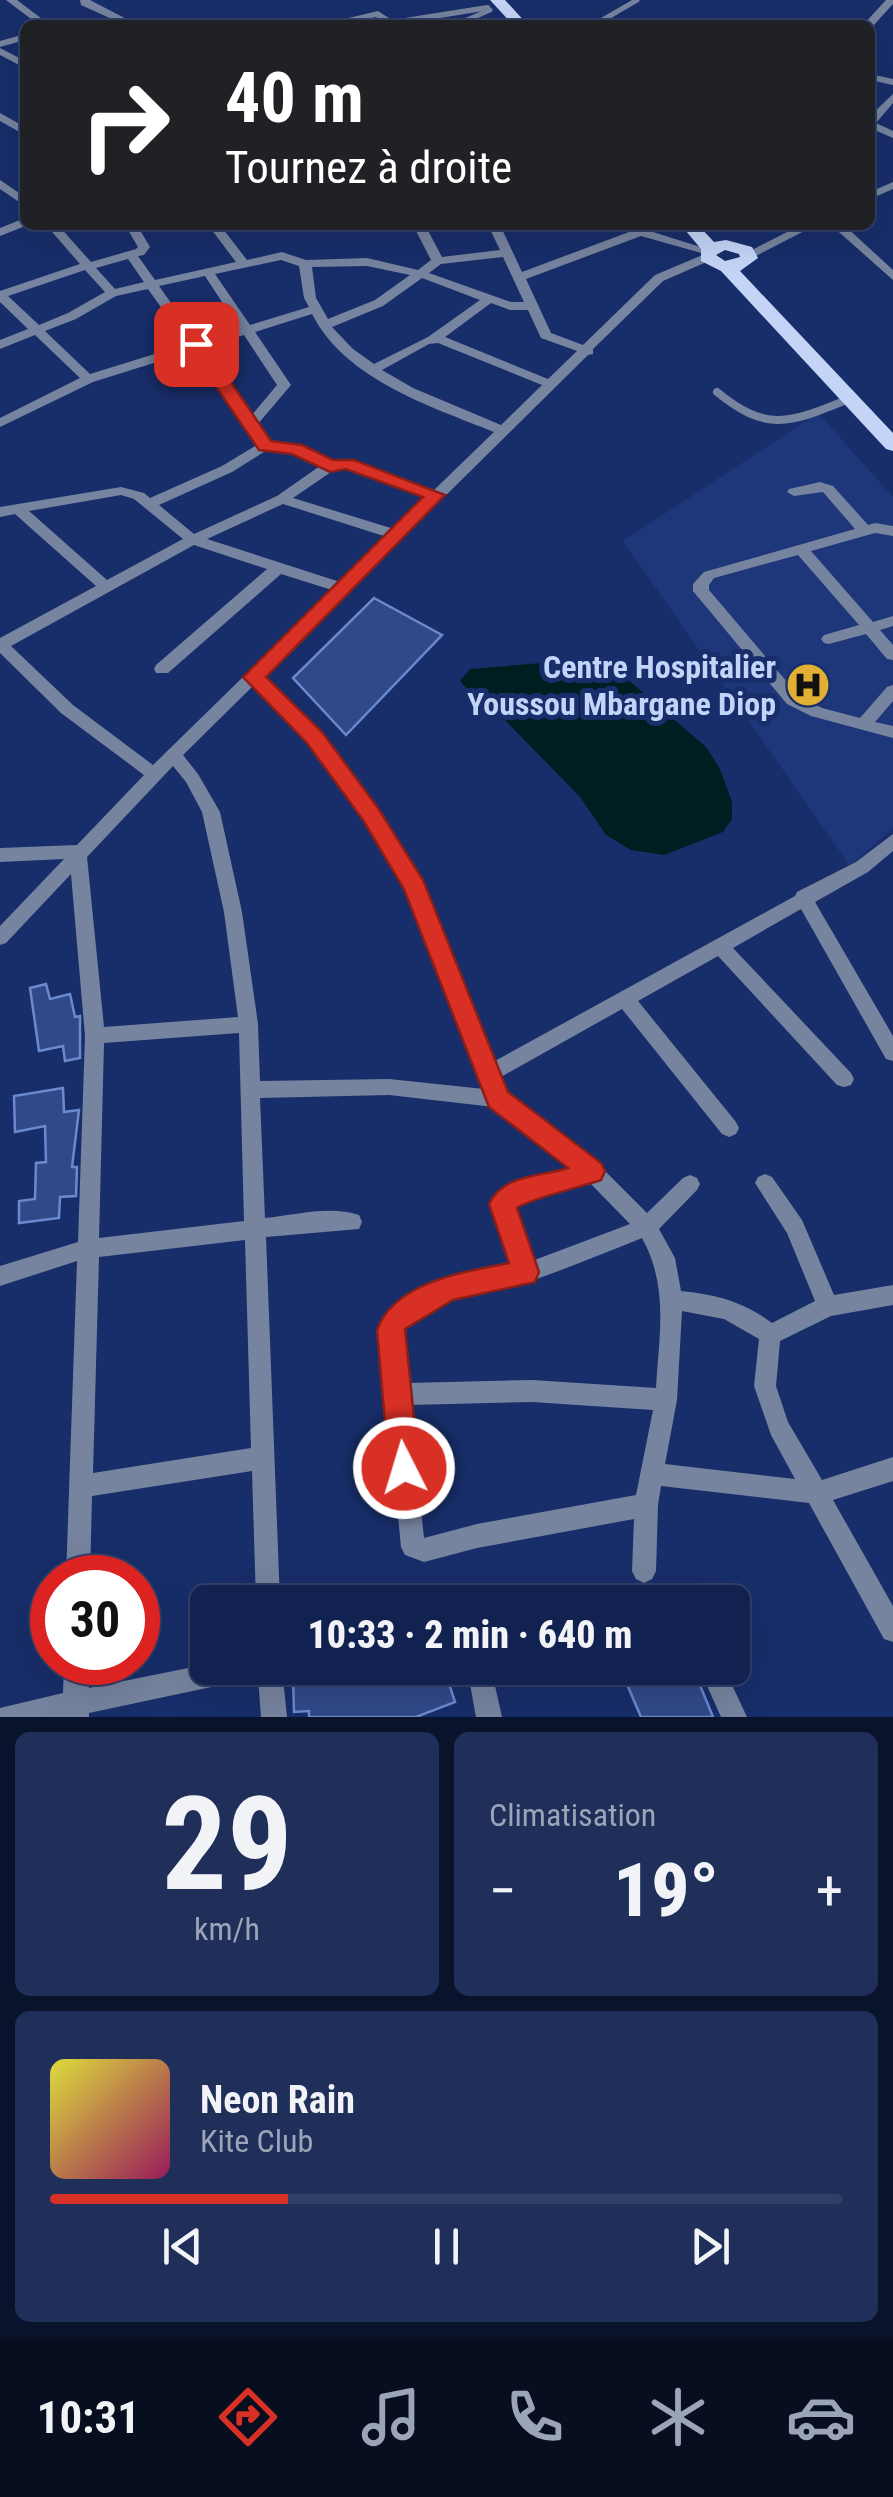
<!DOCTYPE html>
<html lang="fr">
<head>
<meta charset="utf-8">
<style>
  body { margin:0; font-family:"Roboto Condensed",sans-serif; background:#1f2f5a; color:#f1f3f6; height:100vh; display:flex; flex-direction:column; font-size:38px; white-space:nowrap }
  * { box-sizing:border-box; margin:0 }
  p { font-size:32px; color:#9ca4b7 }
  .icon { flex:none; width:55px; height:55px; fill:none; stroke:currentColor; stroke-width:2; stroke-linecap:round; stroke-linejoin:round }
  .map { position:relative; height:1717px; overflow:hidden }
  .sheet { display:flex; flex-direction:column; gap:15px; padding:15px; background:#0a132c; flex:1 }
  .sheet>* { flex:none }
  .top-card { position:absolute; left:20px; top:20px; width:855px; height:210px; border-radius:15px; box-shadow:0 10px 40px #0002,0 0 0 2px #313f67; background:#202124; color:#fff; overflow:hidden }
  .speed { position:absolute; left:30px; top:1555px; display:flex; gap:20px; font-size:50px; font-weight:700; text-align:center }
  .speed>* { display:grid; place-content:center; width:130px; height:130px; border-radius:50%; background:#122250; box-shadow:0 10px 40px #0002,0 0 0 2px #313f67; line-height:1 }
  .speed .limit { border:15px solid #d22; background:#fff; color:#111 }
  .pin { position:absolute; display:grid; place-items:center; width:85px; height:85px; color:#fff; margin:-42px; border-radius:20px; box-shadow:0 5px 15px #0006 }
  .me { position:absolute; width:110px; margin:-55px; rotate:355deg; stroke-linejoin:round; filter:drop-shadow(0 0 8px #0008) }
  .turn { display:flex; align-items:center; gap:35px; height:210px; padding:0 40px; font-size:45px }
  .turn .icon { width:130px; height:130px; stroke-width:2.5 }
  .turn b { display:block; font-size:70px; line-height:85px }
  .big { font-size:75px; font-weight:800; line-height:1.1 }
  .sheet .card { flex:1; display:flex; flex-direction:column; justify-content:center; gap:15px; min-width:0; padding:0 35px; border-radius:15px; background:#1f2f5a }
  .sheet .dial { align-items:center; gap:0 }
  .dial b { font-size:130px; line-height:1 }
  .song { display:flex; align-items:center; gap:30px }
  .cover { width:120px; height:120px; border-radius:15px; background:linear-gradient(135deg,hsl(60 70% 55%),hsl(330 70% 35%)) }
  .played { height:10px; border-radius:5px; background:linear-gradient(90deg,#d93025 30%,#313f67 30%) }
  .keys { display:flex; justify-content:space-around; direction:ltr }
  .heat { display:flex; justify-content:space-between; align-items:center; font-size:55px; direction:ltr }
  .sheet .tiles { flex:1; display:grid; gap:15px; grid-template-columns:1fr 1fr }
  .card:last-child { grid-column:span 2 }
  .trip { position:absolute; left:190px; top:1585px; width:560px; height:100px; border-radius:15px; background:#122250; box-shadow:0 10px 40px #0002,0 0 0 2px #313f67; font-weight:800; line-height:100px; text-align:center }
  .dock { display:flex; height:160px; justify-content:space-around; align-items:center; background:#070e20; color:#9ca4b7 }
  .dock .icon { width:70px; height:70px }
  .dock .current { color:#d93025 }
  .dock b { font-size:45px; color:#f1f3f6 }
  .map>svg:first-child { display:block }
</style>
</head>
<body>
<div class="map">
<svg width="893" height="1717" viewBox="0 0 893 1717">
  <rect width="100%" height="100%" fill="#182e6a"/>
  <!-- built -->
  <path fill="#1e377b" d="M 818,413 L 893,497 L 893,828 L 850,866 L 623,541 Z"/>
  <!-- water -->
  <path fill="#001e22" d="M 578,660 L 624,676 L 707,748 L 720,769 L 732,802 L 732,819 L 723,832 L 664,855 L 631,850 L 606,835 L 580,797 L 500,715 L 475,698 L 460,681 L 470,669 Z"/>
  <!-- building -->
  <path fill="#304988" stroke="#6b89ce" stroke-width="2.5" d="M 374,598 L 442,635 L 346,735 L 293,678 Z
    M 46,984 L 50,999 L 70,994 L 75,1017 L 80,1016 L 80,1058 L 65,1061 L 63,1046 L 39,1051 L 30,988 Z
    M 63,1088 L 64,1112 L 79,1110 L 72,1167 L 77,1167 L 76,1196 L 60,1197 L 59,1218 L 19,1223 L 19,1201 L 35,1199 L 36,1163 L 46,1162 L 45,1126 L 15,1132 L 14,1096 Z
    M 444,1668 L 455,1702 L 416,1717 L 309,1717 L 309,1711 L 294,1712 L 293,1675 Z
    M 620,1668 L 693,1668 L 713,1717 L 641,1717 Z"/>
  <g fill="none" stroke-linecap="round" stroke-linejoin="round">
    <!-- lane-far1 -->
    <path stroke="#77849f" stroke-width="5" d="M 469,25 L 467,20 L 490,10
      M 594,25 L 637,0"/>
    <!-- lane -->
    <path stroke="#77849f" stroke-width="8" d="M 717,392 C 768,434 792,422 849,399"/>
    <!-- street -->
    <path fill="#77849f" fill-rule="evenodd" d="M 6,0 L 17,0 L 50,25 L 39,25 Z
      M 80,0 L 90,0 L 138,25 L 125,25 L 81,5 Z
      M 886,0 L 893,0 L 893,4 L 872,27 L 863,25 Z
      M 487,5 L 490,6 L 490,10 L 396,25 L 386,25 L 376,17 L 338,25 L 319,25 L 378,11 L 392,20 Z
      M 25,34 L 25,40 L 0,47 L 0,41 Z
      M 0,48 L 25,61 L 25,68 L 0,55 Z
      M 870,74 L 893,79 L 893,85 L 870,80 Z
      M 893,94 L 893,103 L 876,123 L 893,131 L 893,138 L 870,128 L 870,116 Z
      M 0,113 L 25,127 L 25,135 L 0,121 Z
      M 0,180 L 25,197 L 25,206 L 0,189 Z
      M 893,182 L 893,189 L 870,199 L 870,192 Z
      M 25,218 L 25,225 L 28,225 L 0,236 L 0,228 Z
      M 46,225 L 58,225 L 91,262 L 136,249 L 138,247 L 125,225 L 137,225 L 150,247 L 144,255 L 138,256 L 155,280 L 236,262 L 208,225 L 220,225 L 247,260 L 282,252 L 306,260 L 367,258 L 418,270 L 431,260 L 413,225 L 425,225 L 442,257 L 500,250 L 488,225 L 500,225 L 522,272 L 629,232 L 612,225 L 631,225 L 713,251 L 709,254 L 713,257 L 711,260 L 663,281 L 593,349 L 593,354 L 588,355 L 262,677 L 320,733 L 376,809 L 421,882 L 493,1062 L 795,896 L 797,892 L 856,862 L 893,834 L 893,851 L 868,872 L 815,902 L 893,1036 L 893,1061 L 886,1059 L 801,909 L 733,948 L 851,1073 L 854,1079 L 851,1085 L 844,1087 L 837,1085 L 718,956 L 638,1001 L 736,1122 L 739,1128 L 736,1134 L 729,1137 L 722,1134 L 622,1009 L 499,1078 L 506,1094 L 599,1165 L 647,1213 L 683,1178 L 690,1175 L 697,1178 L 700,1184 L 697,1190 L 659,1229 L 675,1258 L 681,1291 C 714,1294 745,1302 772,1323 L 815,1301 L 787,1233 L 755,1183 L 758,1177 L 765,1174 L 772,1177 L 802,1220 L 834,1295 L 893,1285 L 893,1305 L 831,1316 L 780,1341 L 776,1386 L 788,1422 L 822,1480 L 893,1457 L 893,1481 L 833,1500 L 893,1606 L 893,1642 L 884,1639 L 809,1503 L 661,1486 L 658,1505 L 656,1571 L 652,1579 L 644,1583 L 636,1579 L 632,1571 L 634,1519 L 477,1548 L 424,1562 L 405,1555 L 401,1547 L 380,1330 C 402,1281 466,1274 513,1266 L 493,1204 C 505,1180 548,1174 572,1168 L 494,1107 L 389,1095 L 260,1098 L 265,1218 C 295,1215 330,1205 359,1215 L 362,1222 L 359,1229 L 266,1237 L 280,1602 L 256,1602 L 252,1471 L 92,1496 L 90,1578 L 66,1578 L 77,1261 L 0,1286 L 0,1266 L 78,1242 L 85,1036 L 71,874 L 6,943 L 0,945 L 0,926 L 64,859 L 0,862 L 0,848 L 77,845 L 144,775 L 61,713 L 0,653 L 0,638 L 96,586 L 15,514 L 0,517 L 0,507 L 121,487 L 144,493 L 150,498 L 222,466 L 257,445 L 192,351 L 93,382 L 0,427 L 0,418 L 80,378 L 35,335 L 0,349 L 0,340 L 28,329 L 0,302 L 0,291 L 80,264 ZM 641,236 L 705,254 L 655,275 L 583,345 L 551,333 L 526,279 ZM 503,257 L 524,302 L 511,302 L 429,273 L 441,264 ZM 128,259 L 144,282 L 115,289 L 96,268 ZM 281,260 L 299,266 L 304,298 L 309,307 L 250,325 L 215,274 ZM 367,266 L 410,275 L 375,300 L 328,319 L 316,298 L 312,267 ZM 85,270 L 105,292 L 68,313 L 39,325 L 8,296 ZM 205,276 L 239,328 L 198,341 L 159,286 ZM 422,278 L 480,300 L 428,337 L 374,364 L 353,349 L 332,327 L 383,306 ZM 148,289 L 187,344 L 90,374 L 45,331 L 76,319 L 116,296 ZM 491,303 L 510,310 L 528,310 L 541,338 L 577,351 L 548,379 L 445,337 ZM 312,314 C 346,380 430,406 494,432 L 434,490 L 353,460 L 332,461 L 301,446 L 269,442 L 257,425 L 291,385 L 255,332 ZM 244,335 L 277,385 L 251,416 L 203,348 ZM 438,343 L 542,385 L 501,425 L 413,388 L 382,370 L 429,344 ZM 267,450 L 293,453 L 320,466 L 277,496 L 194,534 L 159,505 L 232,472 ZM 347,467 L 427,497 L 394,529 L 293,498 L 334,470 ZM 121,495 L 134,499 L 183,539 L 107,580 L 29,511 ZM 283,504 L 387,537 L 340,582 L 207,539 ZM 194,545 L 267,569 L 156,665 L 154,669 L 156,673 L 168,673 L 281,574 L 332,590 L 153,765 L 73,705 L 11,646 ZM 253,686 L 308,741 L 364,819 L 407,889 L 484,1089 L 389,1079 L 260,1081 L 258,1024 L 242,912 L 220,812 L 198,774 L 183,755 ZM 173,766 L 186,782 L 202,812 L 224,912 L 238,1017 L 104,1027 L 87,857 ZM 239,1033 L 244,1221 L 99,1238 L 104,1043 ZM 588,1181 L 630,1224 L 532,1261 L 514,1207 L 532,1198 ZM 642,1238 C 669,1287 659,1335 656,1388 L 532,1380 L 408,1383 L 402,1332 C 432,1290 487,1296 531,1281 C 568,1268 605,1253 642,1238 ZM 245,1240 L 251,1448 L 93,1473 L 99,1257 ZM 682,1311 L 724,1319 L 759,1339 L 754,1386 L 771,1435 L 795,1479 L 665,1464 L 677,1400 ZM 532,1402 L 653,1410 L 636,1495 L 477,1524 L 424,1538 L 410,1405 Z
      M 801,225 L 816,225 L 752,258 L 742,255 Z
      M 831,225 L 844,225 L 893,270 L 893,280 Z
      M 820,482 L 833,486 L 868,525 L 875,523 L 893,526 L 893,536 L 875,533 L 811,551 L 873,622 L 893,616 L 893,626 L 880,630 L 893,645 L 893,660 L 887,659 L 866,634 L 829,644 L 824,643 L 821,639 L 824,635 L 859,625 L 798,555 L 714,578 L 709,585 L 709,590 L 799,696 L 822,708 L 860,718 L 887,687 L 893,685 L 893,701 L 875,722 L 893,726 L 893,738 L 811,716 L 787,704 L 693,591 L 693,584 L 704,572 L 855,529 L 823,492 L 794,496 L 787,492 L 789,489 Z
      M 64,1662 L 88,1662 L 89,1688 L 208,1664 L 208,1668 L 282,1668 L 287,1717 L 261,1717 L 258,1677 L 89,1713 L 89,1717 L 0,1717 L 0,1708 L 63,1693 Z
      M 467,1668 L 491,1668 L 502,1717 L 476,1717 Z
      M 699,1668 L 724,1668 L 747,1717 L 721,1717 Z"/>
    <!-- primary -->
    <path fill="#c3d4f6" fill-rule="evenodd" d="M 490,0 L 505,0 L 528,25 L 513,25 Z
      M 681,225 L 698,225 L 714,242 L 726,240 L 752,247 L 758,258 L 740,271 L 893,433 L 893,451 L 886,449 L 721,271 L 701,261 L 701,249 ZM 725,250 L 739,254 L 740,257 L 725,261 L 716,255 Z"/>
  </g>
  <!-- route -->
  <path fill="#d93025" stroke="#8d1f18" stroke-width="2.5" d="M 190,340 L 202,340 L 271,441 L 302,445 L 333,460 L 354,460 L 445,495 L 266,677 L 322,732 L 378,808 L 423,880 L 508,1092 L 601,1163 L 605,1171 L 601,1180 C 584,1186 526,1200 517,1208 L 539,1272 L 535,1282 L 453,1300 L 405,1329 L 419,1468 L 415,1478 L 404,1482 L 393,1478 L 389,1468 L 377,1330 C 394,1282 464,1272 509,1263 L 489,1204 C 503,1174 541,1177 568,1168 L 489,1107 L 404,889 L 363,820 L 307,743 L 243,677 L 423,497 L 346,469 L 330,472 L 292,454 L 259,450 L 187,344 Z"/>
  <!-- icons -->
  <defs>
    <symbol id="hospital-disc" viewBox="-11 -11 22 22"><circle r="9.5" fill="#e1af34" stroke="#182e6a"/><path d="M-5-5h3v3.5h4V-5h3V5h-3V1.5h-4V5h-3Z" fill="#111"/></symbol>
  </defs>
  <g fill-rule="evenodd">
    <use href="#hospital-disc" x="783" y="660" width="50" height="50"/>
  </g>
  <g text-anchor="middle" stroke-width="10" stroke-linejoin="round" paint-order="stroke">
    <!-- poi labels -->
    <g font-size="32" font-weight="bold" fill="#c3d4f9" stroke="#182e6a" text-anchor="end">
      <text x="776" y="678">Centre Hospitalier<tspan x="776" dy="37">Youssou Mbargane Diop</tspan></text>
    </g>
  </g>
</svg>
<div class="speed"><div class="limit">30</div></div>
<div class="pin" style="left:196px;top:344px;background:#d93025"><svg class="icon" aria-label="arrive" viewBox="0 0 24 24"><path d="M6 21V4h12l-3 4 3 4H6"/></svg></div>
<svg class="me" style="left:404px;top:1468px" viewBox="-20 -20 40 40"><circle r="17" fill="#d93025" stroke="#fff" stroke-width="3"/><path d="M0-11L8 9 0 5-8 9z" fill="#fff"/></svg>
<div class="trip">10:33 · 2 min · 640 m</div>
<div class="top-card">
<div class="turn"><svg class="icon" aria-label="right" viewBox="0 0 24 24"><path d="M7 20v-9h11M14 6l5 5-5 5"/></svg><div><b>40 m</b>Tournez à droite</div></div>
</div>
</div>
<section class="sheet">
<div class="tiles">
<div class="card dial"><b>29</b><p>km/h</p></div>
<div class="card"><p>Climatisation</p>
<div class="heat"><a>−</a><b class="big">19°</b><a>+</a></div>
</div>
<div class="card">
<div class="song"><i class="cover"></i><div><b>Neon Rain</b><p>Kite Club</p></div></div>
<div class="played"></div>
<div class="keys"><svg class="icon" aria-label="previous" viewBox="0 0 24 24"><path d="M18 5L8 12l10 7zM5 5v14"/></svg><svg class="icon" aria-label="pause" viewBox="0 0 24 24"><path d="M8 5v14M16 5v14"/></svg><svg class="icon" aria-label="next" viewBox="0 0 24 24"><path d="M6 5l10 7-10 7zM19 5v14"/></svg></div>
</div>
</div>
</section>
<nav class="dock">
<b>10:31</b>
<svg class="icon current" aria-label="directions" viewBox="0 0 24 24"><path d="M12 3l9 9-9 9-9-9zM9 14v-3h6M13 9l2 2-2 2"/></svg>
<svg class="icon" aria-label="music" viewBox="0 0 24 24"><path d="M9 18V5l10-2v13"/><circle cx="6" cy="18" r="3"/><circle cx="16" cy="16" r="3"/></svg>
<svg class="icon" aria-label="phone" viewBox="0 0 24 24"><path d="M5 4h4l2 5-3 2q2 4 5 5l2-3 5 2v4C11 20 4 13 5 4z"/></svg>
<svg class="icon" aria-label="climate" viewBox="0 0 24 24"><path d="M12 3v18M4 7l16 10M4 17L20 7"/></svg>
<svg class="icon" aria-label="car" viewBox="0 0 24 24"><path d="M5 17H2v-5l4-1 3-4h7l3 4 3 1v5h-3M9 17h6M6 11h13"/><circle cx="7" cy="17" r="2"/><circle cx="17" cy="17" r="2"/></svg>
</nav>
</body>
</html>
